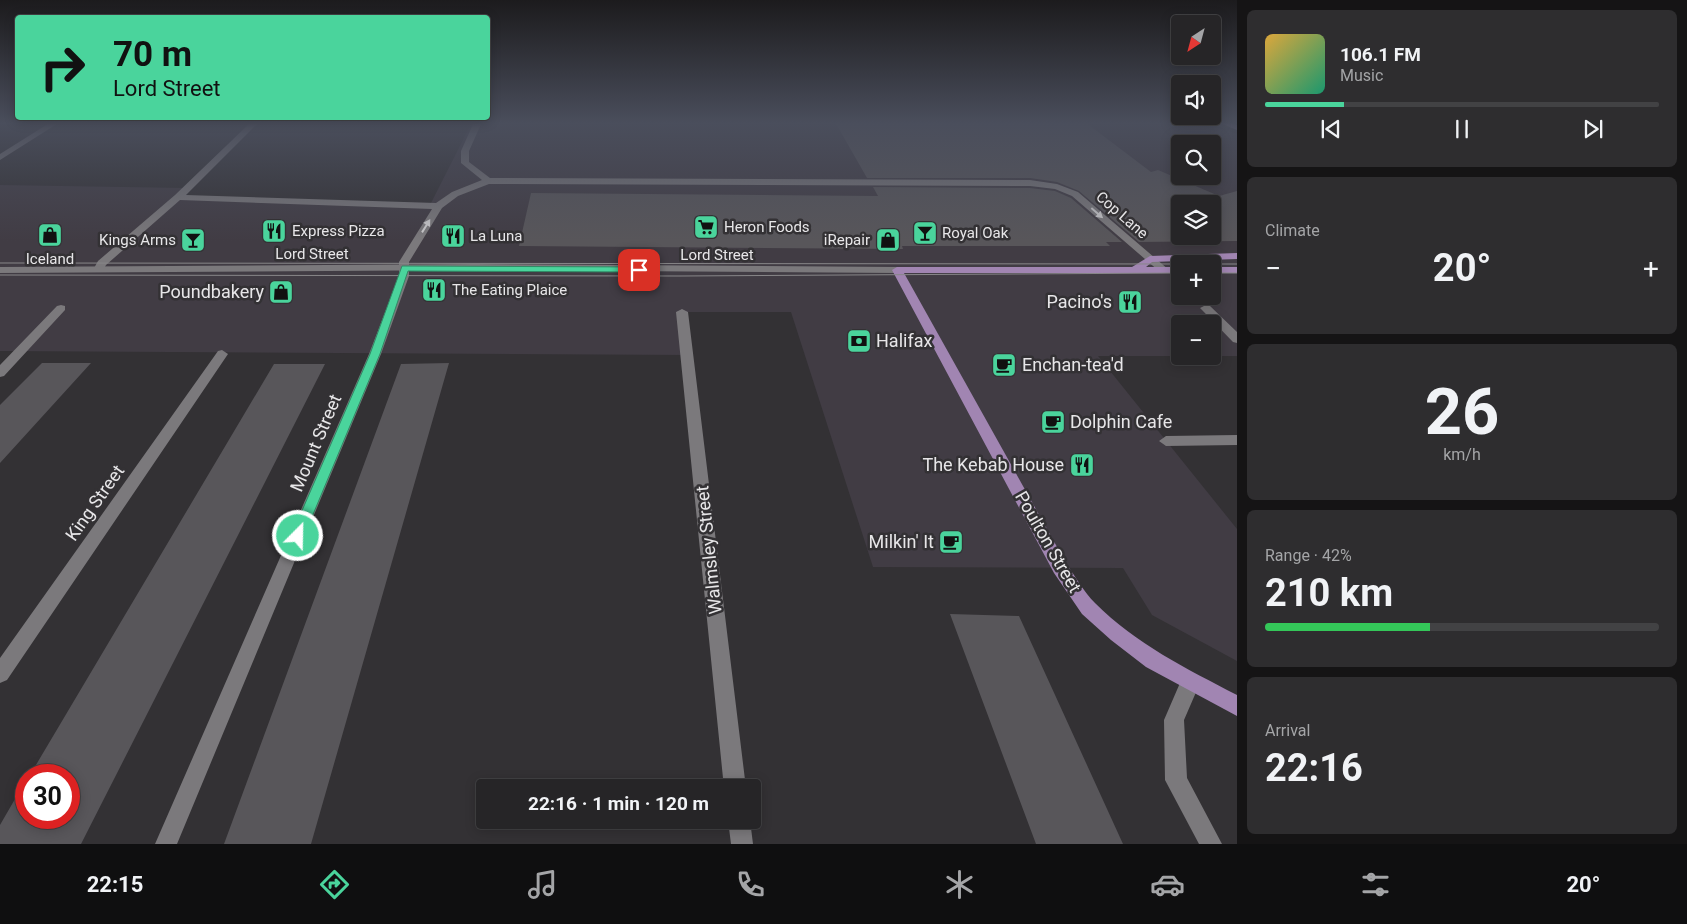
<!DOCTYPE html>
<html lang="en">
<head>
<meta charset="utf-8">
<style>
  body { margin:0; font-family:Roboto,sans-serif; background:#2e2d2f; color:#f1f3f6; height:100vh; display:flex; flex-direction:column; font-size:19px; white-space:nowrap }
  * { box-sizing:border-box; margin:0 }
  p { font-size:16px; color:#a4a5a7 }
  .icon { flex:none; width:28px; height:28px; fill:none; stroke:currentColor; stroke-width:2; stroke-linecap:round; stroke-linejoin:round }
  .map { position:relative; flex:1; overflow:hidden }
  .details { display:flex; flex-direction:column; gap:10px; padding:10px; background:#151415; width:450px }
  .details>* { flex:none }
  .guide { position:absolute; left:15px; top:15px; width:475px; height:105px; border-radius:5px; box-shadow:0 2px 12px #0003,0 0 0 1px #424244; background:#4ad49c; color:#111; overflow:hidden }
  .needle { width:32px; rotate:216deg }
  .tools { position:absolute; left:1171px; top:15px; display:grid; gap:10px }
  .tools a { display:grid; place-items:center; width:50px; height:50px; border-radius:5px; background:#262527; box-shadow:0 2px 12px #0003,0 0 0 1px #424244; font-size:25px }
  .speed { position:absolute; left:15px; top:764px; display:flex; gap:10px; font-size:25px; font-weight:700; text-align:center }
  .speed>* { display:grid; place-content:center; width:65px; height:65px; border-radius:50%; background:#262527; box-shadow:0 2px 12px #0003,0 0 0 1px #424244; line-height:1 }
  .speed .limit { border:8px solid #d22; background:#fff; color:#111 }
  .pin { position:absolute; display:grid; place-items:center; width:42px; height:42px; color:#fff; margin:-21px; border-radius:10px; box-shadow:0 2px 8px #0006 }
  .me { position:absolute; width:55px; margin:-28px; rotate:23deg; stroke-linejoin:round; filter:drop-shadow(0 0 4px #0008) }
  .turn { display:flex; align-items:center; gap:18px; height:105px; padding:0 15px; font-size:22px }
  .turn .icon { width:65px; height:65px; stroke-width:2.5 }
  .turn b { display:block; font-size:35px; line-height:42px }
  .big { font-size:38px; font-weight:700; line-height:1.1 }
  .details .card { flex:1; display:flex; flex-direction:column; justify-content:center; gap:8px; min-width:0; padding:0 18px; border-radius:8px; background:#2e2d2f }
  .details .dial { align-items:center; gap:0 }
  .dial b { font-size:65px; line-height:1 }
  .song { display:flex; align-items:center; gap:15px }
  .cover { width:60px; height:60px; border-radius:8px; background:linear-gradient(135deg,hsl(40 70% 55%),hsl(160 70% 35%)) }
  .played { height:5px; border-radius:2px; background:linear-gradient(90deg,#4ad49c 20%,#424244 20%) }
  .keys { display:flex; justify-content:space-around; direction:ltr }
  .heat { display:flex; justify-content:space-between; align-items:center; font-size:28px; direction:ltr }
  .charge { height:8px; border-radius:4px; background:linear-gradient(90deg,#34c759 42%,#424244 0) }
  .trip { position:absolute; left:476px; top:779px; width:285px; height:50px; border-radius:5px; background:#262527; box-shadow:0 2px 12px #0003,0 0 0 1px #424244; font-weight:700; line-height:50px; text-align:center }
  .dock { display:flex; height:80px; justify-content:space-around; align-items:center; background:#0f0f10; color:#a4a5a7 }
  .dock .icon { width:35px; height:35px }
  .dock .selected { color:#4ad49c }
  .dock b { font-size:22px; color:#f1f3f6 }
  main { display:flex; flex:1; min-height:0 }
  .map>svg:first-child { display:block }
</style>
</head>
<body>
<main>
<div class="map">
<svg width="1237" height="844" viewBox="0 0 1237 844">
  <rect width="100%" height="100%" fill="#333134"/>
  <!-- built -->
  <path fill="#413c44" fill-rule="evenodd" d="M 472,122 L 1203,122 L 1237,134 L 1237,356 L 1213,356 L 1212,324 L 1180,324 L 1180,356 L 1098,356 L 1237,529 L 1237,661 L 1152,615 L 1123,568 L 873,567 L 791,312 L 683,312 L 688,355 L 0,351 L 0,185 L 187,188 L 179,197 L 430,205 ZM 1180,144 L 1212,144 L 1212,176 L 1180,176 ZM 1180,204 L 1212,204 L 1212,236 L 1180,236 ZM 1180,264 L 1212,264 L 1212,296 L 1180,296 Z"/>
  <!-- building -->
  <path fill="#58565a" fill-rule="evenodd" d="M 835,122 L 1085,122 L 1151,172 L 1158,170 L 1219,196 L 1237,191 L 1237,241 L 1139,242 L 1079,191 L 1057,182 L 1030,178 L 867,178 ZM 1180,204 L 1212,204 L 1212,236 L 1180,236 Z
    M 873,187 L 1030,188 L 1055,191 L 1071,198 L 1122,242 L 1106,242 L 1110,246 L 902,246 L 903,249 L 519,246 L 531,193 L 878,196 Z
    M 42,363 L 91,363 L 0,463 L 0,405 Z
    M 449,363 L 311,844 L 224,844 L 401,364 Z
    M 274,364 L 325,364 L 81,844 L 0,844 L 0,825 L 26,780 L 26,818 L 69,818 L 69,775 L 30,775 Z
    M 950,614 L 1019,616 L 1123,844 L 1036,844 Z"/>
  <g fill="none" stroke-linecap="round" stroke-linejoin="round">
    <!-- minor -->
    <path fill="#7b797c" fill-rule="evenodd" d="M 51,122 L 60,122 L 0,160 L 0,154 Z
      M 251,122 L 259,122 L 186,195 L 436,203 L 452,192 L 482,180 L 461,163 L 461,151 L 474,122 L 482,122 L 469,151 L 469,162 L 490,178 L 1030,180 L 1057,184 L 1078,192 L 1169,270 L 1164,273 L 1160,272 L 1072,196 L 1055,189 L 1030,186 L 489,184 L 458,196 L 442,208 L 409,262 L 409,276 L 381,354 L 177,844 L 155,844 L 369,354 L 399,276 L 399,262 L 432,209 L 180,200 L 106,265 L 102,272 L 94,272 L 93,270 L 98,261 L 175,195 Z
      M 61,305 L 65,306 L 65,310 L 4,376 L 0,377 L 0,365 L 57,306 Z
      M 1206,305 L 1210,306 L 1237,332 L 1237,343 L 1233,342 L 1202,310 L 1200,308 Z
      M 682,309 L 688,312 L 746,788 L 724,788 L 676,312 Z
      M 222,350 L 228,354 L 7,680 L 0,683 L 0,658 L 218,351 Z
      M 1237,435 L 1237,445 L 1166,446 L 1159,441 L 1166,436 Z
      M 1190,674 L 1197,676 L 1200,683 L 1184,720 L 1187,778 L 1222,844 L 1199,844 L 1165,780 L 1164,720 L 1183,676 Z
      M 728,820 L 750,820 L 753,844 L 731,844 Z"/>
    <!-- tertiary -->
    <path fill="#7b797c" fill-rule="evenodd" d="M 475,264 L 897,267 L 902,270 L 897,273 L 475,270 L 0,273 L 0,267 Z"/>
    <!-- primary -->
    <path fill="#a185b2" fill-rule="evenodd" d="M 1218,122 L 1229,122 L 1237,125 L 1237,130 Z
      M 1237,253 L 1237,259 L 1152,262 L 1146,267 L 1180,267 L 1180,273 L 904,273 L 1066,563 C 1075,576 1084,592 1095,603 C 1136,644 1187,669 1237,695 L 1237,716 L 1146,667 L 1111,640 L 1082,614 L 1054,573 L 892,270 L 897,267 L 1132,267 L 1150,256 Z
      M 1212,267 L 1237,267 L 1237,273 L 1212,273 Z"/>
    <!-- tram -->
    <path stroke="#888789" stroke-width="1" d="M 0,263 L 1187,264
      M 1212,264 L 1237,264
      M 1212,273 L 1237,273
      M 0,275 L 680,276 L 1180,273"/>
  </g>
  <!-- one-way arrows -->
  <defs><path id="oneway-solid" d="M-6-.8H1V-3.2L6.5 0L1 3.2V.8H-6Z" transform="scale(1.25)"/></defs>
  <g fill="#cccbcd">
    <use href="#oneway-solid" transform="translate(1097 213) rotate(41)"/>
    <use href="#oneway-solid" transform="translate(426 226) rotate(-58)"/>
  </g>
  <!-- sky -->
  <linearGradient id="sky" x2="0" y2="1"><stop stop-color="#1c1b1d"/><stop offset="0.51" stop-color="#4a4e5c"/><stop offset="1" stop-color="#4a4e5c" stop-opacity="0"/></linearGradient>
  <rect width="1237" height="241" fill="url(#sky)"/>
  <!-- route -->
  <path fill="#4ad49c" stroke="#308a65" d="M 402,266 L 639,267 L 644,270 L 639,272 L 408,271 L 380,354 L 304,536 L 298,541 L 293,539 L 291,536 L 370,354 Z"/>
  <!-- icons -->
  <defs>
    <symbol id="supermarket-square" viewBox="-11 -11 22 22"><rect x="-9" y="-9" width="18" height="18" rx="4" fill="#4ad49c" stroke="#333134"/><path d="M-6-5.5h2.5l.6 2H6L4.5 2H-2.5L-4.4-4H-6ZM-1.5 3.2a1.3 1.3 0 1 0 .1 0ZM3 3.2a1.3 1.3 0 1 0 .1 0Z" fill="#111"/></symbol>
    <symbol id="restaurant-square" viewBox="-11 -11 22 22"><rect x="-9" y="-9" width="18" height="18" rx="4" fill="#4ad49c" stroke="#333134"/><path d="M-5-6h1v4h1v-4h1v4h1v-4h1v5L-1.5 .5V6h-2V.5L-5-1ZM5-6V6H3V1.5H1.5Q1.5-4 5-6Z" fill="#111"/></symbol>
    <symbol id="bar-square" viewBox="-11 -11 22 22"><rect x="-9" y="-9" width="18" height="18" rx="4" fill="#4ad49c" stroke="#333134"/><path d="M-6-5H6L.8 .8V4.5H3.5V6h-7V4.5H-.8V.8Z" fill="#111"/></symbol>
    <symbol id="shop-square" viewBox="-11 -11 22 22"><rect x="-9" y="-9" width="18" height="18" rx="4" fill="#4ad49c" stroke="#333134"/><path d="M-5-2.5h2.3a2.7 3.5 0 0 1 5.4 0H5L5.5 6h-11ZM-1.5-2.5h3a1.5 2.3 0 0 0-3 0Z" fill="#111"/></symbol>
    <symbol id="bank-square" viewBox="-11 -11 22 22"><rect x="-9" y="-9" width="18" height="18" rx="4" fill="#4ad49c" stroke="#333134"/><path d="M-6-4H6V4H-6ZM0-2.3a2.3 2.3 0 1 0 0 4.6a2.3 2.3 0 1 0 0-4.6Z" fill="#111"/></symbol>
    <symbol id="cafe-square" viewBox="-11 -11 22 22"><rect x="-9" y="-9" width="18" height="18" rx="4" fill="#4ad49c" stroke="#333134"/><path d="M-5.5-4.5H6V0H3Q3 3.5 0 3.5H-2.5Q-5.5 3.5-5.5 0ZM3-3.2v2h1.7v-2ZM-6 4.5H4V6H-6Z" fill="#111"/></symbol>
  </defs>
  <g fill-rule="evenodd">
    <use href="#supermarket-square" x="692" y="213" width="28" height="28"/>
    <use href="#restaurant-square" x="260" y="217" width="28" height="28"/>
    <use href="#bar-square" x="911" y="219" width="28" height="28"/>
    <use href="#shop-square" x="36" y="221" width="28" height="28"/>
    <use href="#restaurant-square" x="439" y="222" width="28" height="28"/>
    <use href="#bar-square" x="179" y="226" width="28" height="28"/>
    <use href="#shop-square" x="874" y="226" width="28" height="28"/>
    <use href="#restaurant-square" x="420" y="276" width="28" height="28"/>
    <use href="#shop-square" x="267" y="278" width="28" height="28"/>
    <use href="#restaurant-square" x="1116" y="288" width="28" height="28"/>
    <use href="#bank-square" x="845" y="327" width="28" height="28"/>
    <use href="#cafe-square" x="990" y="351" width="28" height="28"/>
    <use href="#cafe-square" x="1039" y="408" width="28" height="28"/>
    <use href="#restaurant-square" x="1068" y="451" width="28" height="28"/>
    <use href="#cafe-square" x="937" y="528" width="28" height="28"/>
  </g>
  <g text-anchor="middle" stroke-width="5" stroke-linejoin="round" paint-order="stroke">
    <!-- far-street labels -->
    <g font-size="15" fill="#e7e6e8" stroke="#333134">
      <text transform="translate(1122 215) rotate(41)" y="5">Cop Lane</text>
      <text x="312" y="259">Lord Street</text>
      <text x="717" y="260">Lord Street</text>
    </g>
    <!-- far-poi labels -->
    <g font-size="15" fill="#e7e6e8" stroke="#333134" text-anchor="start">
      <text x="724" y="232">Heron Foods</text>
      <text x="292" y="236">Express Pizza</text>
      <text x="942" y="238">Royal Oak</text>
      <text x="470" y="241">La Luna</text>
      <text x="176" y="245" text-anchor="end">Kings Arms</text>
      <text x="870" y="245" text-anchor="end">iRepair</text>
      <text x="50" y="264" text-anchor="middle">Iceland</text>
      <text x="452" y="295">The Eating Plaice</text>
    </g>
    <!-- poi labels -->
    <g font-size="18" fill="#e7e6e8" stroke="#333134" text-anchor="end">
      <text x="264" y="298">Poundbakery</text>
      <text x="1112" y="308">Pacino's</text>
      <text x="876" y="347" text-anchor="start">Halifax</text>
      <text x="1022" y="371" text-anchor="start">Enchan-tea'd</text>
      <text x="1070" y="428" text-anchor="start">Dolphin Cafe</text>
      <text x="1064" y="471">The Kebab House</text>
      <text x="934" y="548">Milkin' It</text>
    </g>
    <!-- street labels -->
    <g font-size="18" fill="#e7e6e8" stroke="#333134">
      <text transform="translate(316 443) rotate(-67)" y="6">Mount Street</text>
      <text transform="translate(95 503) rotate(-55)" y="6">King Street</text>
      <text transform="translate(1048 542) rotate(60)" y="6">Poulton Street</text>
      <text transform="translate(709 550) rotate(-96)" y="6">Walmsley Street</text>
    </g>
  </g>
</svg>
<div class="tools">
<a><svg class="needle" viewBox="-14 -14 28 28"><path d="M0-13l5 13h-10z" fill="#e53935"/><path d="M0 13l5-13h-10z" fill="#a4a5a7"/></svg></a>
<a><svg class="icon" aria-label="sound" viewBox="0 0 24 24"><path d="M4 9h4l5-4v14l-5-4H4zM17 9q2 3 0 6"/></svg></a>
<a><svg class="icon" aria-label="search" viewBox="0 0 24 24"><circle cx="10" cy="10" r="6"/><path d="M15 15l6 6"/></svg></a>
<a><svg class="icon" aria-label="layers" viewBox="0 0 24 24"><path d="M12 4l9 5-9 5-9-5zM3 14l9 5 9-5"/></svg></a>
<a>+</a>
<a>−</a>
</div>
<div class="speed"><div class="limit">30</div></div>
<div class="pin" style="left:639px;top:270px;background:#d93025"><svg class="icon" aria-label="arrive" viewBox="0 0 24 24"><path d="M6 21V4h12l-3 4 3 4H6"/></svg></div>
<svg class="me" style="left:298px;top:536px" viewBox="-20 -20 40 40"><circle r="17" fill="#4ad49c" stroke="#fff" stroke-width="3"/><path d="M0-11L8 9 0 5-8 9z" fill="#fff"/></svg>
<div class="trip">22:16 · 1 min · 120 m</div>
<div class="guide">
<div class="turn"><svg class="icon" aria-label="right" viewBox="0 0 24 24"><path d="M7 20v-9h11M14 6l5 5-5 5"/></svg><div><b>70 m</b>Lord Street</div></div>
</div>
</div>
<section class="details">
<div class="card">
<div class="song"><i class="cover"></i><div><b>106.1 FM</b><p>Music</p></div></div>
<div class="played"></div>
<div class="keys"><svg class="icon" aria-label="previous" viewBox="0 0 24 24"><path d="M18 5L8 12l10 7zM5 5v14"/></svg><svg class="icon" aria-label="pause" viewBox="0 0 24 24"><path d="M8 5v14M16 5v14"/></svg><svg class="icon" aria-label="next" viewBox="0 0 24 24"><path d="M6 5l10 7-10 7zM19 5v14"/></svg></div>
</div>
<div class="card"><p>Climate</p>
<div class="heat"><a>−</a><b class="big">20°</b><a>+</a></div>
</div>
<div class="card dial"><b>26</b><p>km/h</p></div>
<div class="card"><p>Range · 42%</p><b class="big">210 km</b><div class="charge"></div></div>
<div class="card"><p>Arrival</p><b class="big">22:16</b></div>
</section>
</main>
<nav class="dock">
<b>22:15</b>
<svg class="icon selected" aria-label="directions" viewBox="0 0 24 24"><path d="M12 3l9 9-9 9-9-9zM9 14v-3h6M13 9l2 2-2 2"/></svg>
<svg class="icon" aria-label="music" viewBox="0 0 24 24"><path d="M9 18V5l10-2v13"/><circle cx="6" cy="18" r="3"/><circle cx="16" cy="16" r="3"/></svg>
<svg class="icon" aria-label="phone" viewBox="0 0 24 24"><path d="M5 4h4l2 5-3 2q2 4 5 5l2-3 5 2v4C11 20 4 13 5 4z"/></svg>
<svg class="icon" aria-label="climate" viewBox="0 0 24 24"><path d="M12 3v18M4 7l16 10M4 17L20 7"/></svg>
<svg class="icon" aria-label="car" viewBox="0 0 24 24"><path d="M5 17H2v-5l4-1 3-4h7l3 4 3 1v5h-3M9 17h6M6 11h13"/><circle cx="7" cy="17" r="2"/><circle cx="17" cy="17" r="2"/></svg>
<svg class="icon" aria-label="filters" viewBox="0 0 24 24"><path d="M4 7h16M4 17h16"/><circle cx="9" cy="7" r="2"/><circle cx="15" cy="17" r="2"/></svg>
<b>20°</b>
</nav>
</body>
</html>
